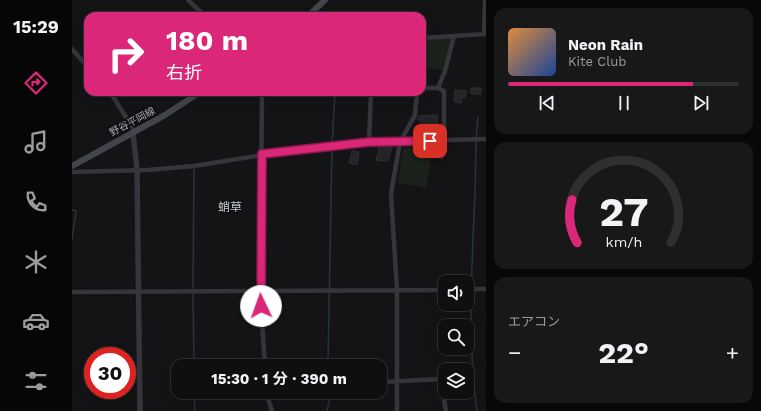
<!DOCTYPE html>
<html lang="ja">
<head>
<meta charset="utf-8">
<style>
  body { margin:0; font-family:"Work Sans","Noto Sans JP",sans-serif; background:#181819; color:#f1f3f6; height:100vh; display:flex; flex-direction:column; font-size:15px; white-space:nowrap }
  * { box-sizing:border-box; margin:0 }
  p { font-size:13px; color:#9b9c9f }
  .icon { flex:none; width:22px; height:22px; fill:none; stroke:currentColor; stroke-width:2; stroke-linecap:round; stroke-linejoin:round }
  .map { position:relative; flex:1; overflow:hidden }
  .side { display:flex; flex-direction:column; gap:8px; padding:8px; background:#080809; width:275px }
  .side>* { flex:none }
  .hud { position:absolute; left:12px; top:12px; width:342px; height:84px; border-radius:12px; box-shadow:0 4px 16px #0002,0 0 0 1px #2f2f30; background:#db2777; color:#fff; overflow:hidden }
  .buttons { position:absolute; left:366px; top:275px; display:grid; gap:8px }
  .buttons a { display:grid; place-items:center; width:36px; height:36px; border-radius:8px; background:#0f0f10; box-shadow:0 4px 16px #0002,0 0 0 1px #2f2f30; font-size:20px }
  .speed { position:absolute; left:12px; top:347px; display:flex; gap:8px; font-size:20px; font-weight:700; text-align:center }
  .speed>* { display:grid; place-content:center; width:52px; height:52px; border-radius:50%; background:#0f0f10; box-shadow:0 4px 16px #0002,0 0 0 1px #2f2f30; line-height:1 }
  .speed .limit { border:6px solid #d22; background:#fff; color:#111 }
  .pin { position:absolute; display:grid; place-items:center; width:34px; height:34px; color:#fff; margin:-17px; border-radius:8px; box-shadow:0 2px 6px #0006 }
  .me { position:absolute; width:44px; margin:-22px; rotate:357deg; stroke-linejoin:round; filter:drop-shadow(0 0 3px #0008) }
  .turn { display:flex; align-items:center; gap:14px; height:84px; padding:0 16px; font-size:18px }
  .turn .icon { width:52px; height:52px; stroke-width:2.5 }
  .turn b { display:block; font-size:28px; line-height:34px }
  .big { font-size:30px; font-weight:700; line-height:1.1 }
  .side .widget { flex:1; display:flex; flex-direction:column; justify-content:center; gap:6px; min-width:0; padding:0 14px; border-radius:12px; background:#181819 }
  .side .dial { align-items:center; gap:0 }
  .dial svg { height:104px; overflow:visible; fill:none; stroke:#2f2f30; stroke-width:7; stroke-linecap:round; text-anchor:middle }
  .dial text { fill:#f1f3f6; stroke:none }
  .song { display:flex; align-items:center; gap:12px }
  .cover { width:48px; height:48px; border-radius:6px; background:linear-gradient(135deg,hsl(30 70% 55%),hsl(220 70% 35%)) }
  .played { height:4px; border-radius:2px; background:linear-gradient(90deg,#db2777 80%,#2f2f30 80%) }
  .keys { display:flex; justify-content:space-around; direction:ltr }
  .heat { display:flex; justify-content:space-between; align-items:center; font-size:22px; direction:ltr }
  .trip { position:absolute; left:99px; top:359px; width:216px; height:40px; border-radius:12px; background:#0f0f10; box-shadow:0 4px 16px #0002,0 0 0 1px #2f2f30; font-weight:700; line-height:40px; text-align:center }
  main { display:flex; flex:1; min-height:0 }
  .dock { display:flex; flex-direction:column; width:72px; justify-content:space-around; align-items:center; background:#060606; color:#9b9c9f }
  .dock .icon { width:28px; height:28px }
  .dock .selected { color:#db2777 }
  .dock b { font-size:18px; color:#f1f3f6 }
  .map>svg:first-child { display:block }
</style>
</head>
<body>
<main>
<nav class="dock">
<b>15:29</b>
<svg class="icon selected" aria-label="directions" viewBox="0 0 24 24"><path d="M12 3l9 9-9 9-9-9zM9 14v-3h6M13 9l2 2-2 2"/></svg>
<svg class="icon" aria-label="music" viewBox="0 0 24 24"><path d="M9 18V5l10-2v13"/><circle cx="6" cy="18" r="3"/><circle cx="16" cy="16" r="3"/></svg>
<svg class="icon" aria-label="phone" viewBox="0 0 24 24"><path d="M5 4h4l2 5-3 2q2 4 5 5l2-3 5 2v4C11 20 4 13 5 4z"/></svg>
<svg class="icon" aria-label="climate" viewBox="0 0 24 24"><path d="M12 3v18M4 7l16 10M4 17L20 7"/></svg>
<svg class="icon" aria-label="car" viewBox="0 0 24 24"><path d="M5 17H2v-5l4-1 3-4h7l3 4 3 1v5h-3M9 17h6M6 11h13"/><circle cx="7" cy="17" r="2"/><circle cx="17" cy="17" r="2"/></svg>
<svg class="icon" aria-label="filters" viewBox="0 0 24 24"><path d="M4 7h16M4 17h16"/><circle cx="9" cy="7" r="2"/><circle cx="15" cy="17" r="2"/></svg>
</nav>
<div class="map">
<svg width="414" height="411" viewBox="0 0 414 411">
  <rect width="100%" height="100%" fill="#141416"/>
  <!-- green -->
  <path fill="#1a221b" d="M 382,36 L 373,71 L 350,68 L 350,38 Z
    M 332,148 L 362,148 L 354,187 L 325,183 Z"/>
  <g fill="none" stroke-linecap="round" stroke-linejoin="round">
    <!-- stream -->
    <path stroke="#29333c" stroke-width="1.5" d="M 0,210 L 4,211 L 0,240
      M 121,288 L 122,168
      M 121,294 L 122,366
      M 256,366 L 260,145 L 263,92
      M 122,392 L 123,411
      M 255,411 L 259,392
      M 405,411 C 395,338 400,266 403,193 C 404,167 403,142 406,117"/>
  </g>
  <!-- building -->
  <path fill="#242428" stroke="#2e2e33" d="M 399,88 L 409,88 L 409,94 L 399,94 Z
    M 383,90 L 395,91 L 393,97 L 390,97 L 389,103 L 382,102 Z
    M 365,115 L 366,123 L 355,124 L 354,137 L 347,137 L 349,120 L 345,120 L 347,116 Z
    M 307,146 L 320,146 L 316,161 L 304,160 L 305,156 L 306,156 Z
    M 364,146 L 373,146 L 371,159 L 361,157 Z
    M 280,151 L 287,152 L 285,165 L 277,163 Z"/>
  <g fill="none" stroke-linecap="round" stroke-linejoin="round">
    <!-- minor -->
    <path stroke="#35363c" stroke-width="4.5" d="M 116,0 L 133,16
      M 412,34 L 413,0
      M 350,38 L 414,34
      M 0,49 L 16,67
      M 350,88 L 366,88 L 373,71 L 382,36
      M 366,88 L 372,91 L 372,140
      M 38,92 L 61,128 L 61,133
      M 190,92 L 188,291 L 193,366
      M 297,142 L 299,92
      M 0,172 L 76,170 L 122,166 L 190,155 L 297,142 L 414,139
      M 395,289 L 414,289
      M 0,292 L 373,290
      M 308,382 L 371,379 L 372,400 L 374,411
      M 194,392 L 200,411
      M 325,411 L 325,290 L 319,194 L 328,142 L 343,115 L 345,92"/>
    <!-- tertiary -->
    <path stroke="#35363c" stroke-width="5.5" d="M 61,133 L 65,170 L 68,411"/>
    <!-- secondary -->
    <path stroke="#43454c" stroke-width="6" d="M 236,16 L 253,0
      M 0,166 L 93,115 L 128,92"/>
  </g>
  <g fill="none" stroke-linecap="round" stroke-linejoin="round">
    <defs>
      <path id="route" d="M 189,306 L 190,154 L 297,142 L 358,141"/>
    </defs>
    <!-- route casing -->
    <use href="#route" stroke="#8e194d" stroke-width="10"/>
    <!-- route -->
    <use href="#route" stroke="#db2777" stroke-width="7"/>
  </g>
  <g text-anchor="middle" stroke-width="4" stroke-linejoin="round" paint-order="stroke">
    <!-- street labels -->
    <g font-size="10" fill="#a5aab8" stroke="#0f0f11">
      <text transform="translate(60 121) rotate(-28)" y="4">野谷平岡線</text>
    </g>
    <!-- quarter labels -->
    <g font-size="12" fill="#c6c9d4" stroke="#0f0f11">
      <text x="158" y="211">蛸草</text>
    </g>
  </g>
</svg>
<div class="buttons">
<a><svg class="icon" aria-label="sound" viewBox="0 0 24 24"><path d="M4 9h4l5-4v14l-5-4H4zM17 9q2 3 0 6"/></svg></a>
<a><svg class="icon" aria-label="search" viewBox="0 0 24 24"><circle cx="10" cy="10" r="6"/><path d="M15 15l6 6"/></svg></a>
<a><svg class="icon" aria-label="layers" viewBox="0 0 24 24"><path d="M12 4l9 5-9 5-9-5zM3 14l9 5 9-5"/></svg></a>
</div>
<div class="speed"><div class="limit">30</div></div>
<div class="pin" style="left:358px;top:141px;background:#d93025"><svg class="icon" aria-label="arrive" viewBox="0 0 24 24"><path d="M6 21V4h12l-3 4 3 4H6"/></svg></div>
<svg class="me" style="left:189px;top:306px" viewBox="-20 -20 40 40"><circle r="19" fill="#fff"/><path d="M0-13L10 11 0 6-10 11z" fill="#db2777"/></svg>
<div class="trip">15:30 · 1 分 · 390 m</div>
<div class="hud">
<div class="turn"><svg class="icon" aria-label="right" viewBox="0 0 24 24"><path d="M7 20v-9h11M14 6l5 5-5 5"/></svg><div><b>180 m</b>右折</div></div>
</div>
</div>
<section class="side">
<div class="widget">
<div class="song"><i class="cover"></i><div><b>Neon Rain</b><p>Kite Club</p></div></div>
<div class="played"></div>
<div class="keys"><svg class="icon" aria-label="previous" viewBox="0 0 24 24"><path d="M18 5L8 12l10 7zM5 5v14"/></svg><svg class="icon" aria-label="pause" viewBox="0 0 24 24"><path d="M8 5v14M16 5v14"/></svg><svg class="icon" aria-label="next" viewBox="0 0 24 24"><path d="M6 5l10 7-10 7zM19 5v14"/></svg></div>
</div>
<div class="widget dial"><svg viewBox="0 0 100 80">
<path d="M14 69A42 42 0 1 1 86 69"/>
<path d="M14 69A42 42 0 0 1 10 36" stroke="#db2777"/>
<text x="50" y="56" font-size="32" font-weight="700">27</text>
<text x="50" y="72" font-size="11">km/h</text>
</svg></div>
<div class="widget"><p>エアコン</p>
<div class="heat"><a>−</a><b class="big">22°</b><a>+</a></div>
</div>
</section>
</main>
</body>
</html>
